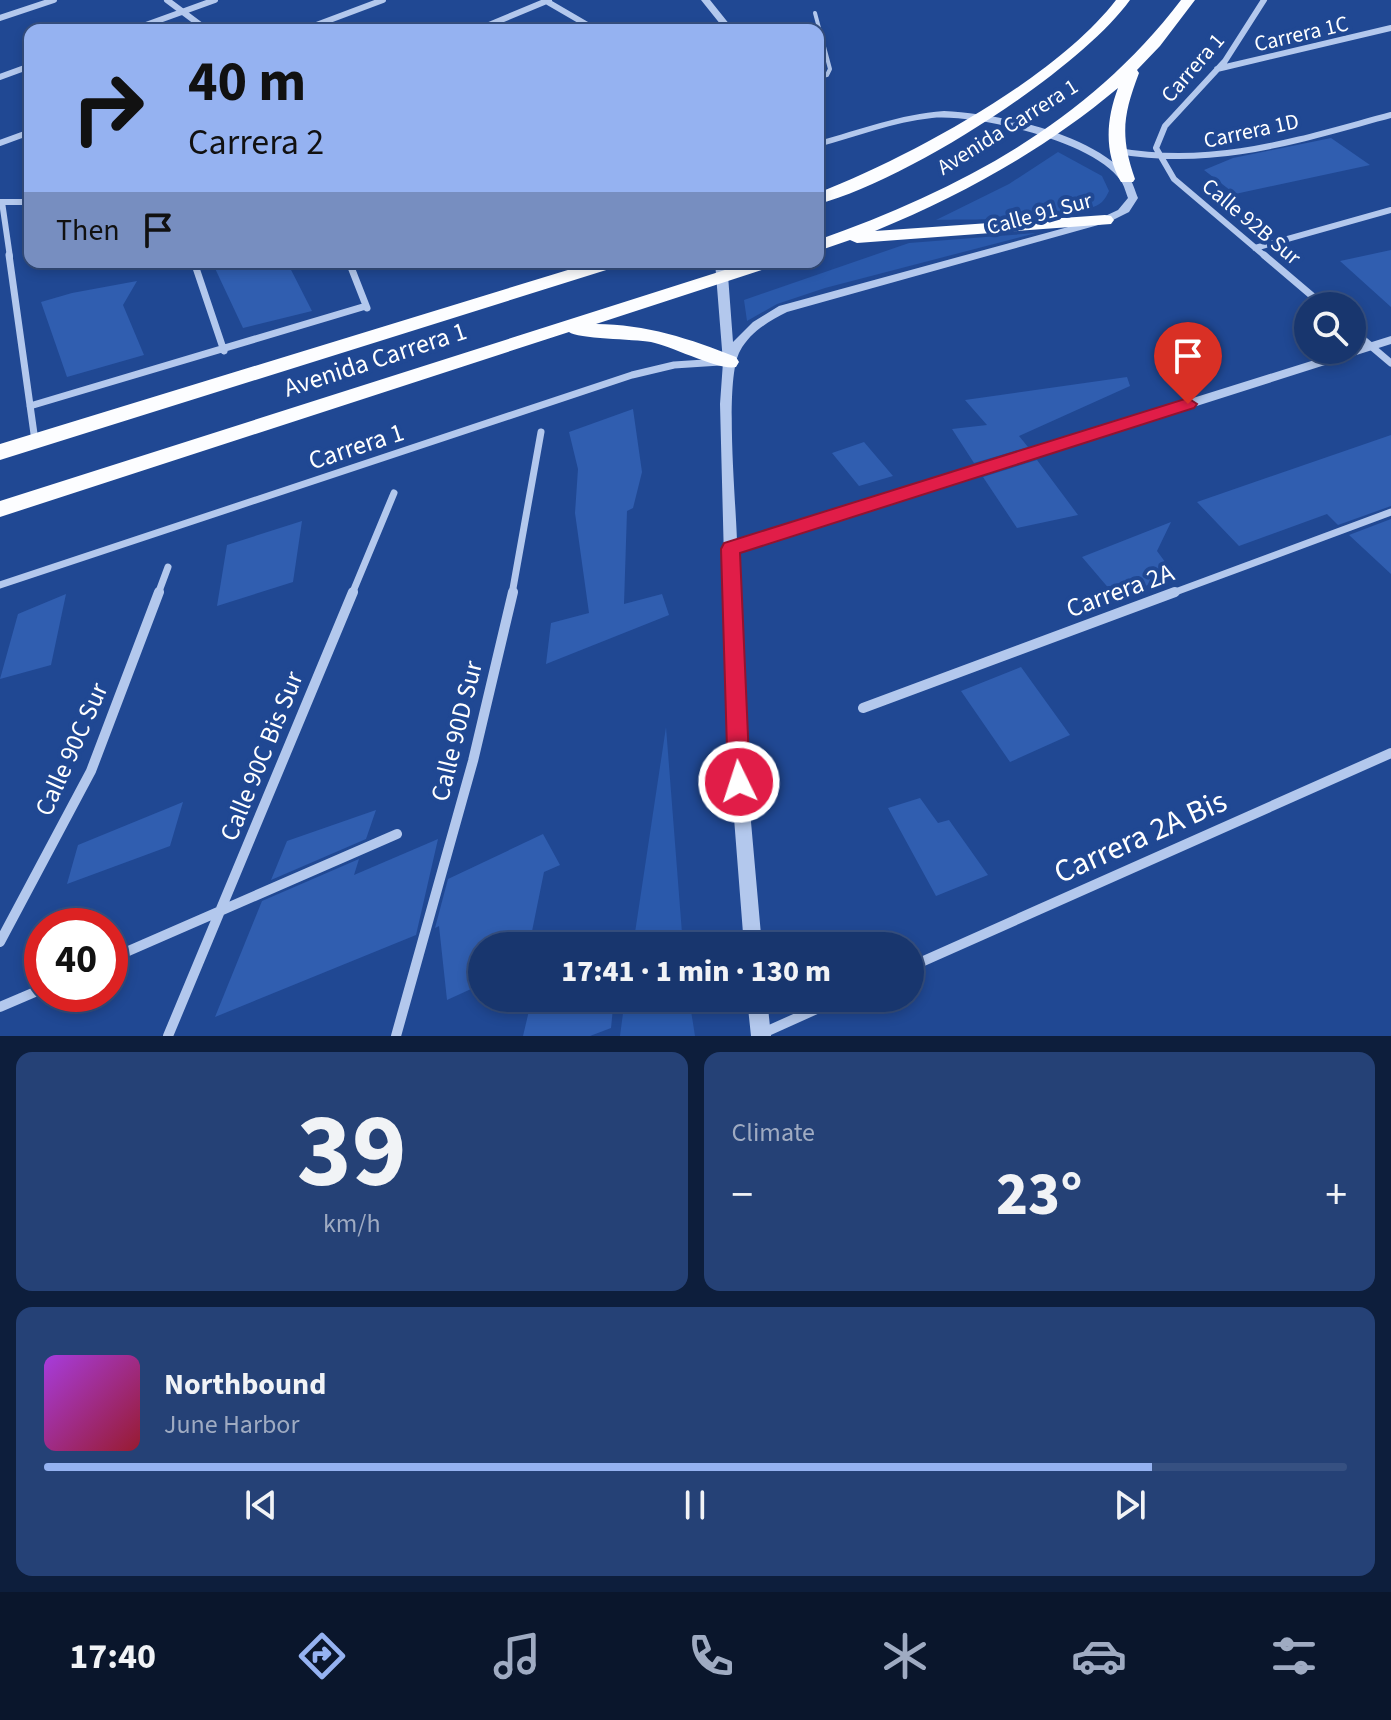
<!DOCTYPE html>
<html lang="en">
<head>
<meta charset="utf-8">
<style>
  body { margin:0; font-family:"Source Sans 3",sans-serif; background:#254176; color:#f1f3f6; height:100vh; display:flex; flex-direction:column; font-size:30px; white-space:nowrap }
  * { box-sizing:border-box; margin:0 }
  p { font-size:26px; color:#9fabc2 }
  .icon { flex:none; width:44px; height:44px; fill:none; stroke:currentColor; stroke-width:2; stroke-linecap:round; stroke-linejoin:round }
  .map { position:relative; height:1036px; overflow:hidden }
  .details { display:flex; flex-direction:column; gap:16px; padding:16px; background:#0d1e3c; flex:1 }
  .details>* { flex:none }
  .banner { position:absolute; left:24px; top:24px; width:800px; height:244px; border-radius:16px; box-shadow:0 4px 12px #0003,0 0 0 2px #365081; background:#95b2f1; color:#111; overflow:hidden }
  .tools { position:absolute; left:1294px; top:292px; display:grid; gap:16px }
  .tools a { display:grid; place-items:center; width:72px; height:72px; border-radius:50%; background:#18366e; box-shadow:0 4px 12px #0003,0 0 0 2px #365081; font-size:40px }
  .speed { position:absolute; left:24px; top:908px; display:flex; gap:16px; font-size:40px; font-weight:700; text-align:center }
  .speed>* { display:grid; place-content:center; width:104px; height:104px; border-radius:50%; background:#18366e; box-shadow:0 4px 12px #0003,0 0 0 2px #365081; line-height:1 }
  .speed .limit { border:12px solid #d22; background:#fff; color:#111 }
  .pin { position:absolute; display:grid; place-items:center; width:68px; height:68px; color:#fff; margin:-82px -34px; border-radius:50% 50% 50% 0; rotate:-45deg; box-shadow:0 0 8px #0007 }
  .pin .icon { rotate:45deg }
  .me { position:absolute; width:88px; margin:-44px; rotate:356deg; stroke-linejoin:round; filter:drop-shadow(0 0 6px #0008) }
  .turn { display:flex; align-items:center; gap:28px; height:168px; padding:0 32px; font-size:36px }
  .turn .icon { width:104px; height:104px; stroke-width:2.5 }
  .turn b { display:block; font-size:56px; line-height:68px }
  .then { display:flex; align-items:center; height:76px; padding:0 32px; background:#0003; gap:16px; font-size:30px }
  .big { font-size:60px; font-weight:800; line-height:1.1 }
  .details .tile { flex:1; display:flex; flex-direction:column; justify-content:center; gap:12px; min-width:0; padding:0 28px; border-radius:16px; background:#254176 }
  .details .dial { align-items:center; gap:0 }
  .dial b { font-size:104px; line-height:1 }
  .song { display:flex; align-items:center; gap:24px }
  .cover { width:96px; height:96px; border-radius:12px; background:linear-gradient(135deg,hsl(280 70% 55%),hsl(350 70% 35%)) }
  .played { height:8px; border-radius:4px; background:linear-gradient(90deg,#95b2f1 85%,#365081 85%) }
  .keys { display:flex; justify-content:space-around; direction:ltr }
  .heat { display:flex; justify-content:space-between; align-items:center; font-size:44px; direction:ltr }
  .details .tiles { flex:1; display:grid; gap:16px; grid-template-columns:1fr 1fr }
  .tile:last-child { grid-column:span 2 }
  .trip { position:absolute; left:468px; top:932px; width:456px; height:80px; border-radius:40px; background:#18366e; box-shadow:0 4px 12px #0003,0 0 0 2px #365081; font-weight:800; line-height:80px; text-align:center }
  .tab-bar { display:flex; height:128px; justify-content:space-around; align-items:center; background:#0a162c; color:#9fabc2 }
  .tab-bar .icon { width:56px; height:56px }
  .tab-bar .current { color:#95b2f1 }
  .tab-bar b { font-size:36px; color:#f1f3f6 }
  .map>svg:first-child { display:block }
</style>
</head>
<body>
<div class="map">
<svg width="1391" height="1036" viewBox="0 0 1391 1036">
  <rect width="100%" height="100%" fill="#204893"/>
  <!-- green -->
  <path fill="#2a59ab" d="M 1058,152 L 1102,176 L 1109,191 C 1107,195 1105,199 1102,202 C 1079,222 969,219 936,220 L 1009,184 Z
    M 1036,233 L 825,288 L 777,304 L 747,321 L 744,300 L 909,243 Z
    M 666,727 L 683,946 L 633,946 Z
    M 625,998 L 689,998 L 695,1036 L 620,1036 Z"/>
  <!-- building -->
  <path fill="#305eb0" d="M 1331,138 L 1370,165 L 1235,194 L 1204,170 L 1233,158 Z
    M 1391,250 L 1391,307 L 1340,261 Z
    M 212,262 L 287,262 L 312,311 L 243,328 Z
    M 137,281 L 123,305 L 144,355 L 67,377 L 41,302 L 72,293 Z
    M 1127,377 L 1130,386 L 1019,436 L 1028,447 L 974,463 L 952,429 L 987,425 L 965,400 Z
    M 633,409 L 642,472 L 633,508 L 627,511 L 624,604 L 662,594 L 669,615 L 546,664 L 551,623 L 589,613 L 575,513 L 578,469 L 569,432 Z
    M 1391,435 L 1391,506 L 1338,525 L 1327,514 L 1239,546 L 1197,502 Z
    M 864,442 L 893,476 L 859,486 L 832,453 Z
    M 1037,460 L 1078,515 L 1017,528 L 983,477 Z
    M 1391,519 L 1391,574 L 1349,535 Z
    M 302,521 L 293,582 L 217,606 L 227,545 Z
    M 1171,522 L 1157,551 L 1174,574 L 1117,598 L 1082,557 Z
    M 66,594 L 51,665 L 0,679 L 18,614 Z
    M 1021,667 L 1070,735 L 1010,762 L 961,691 Z
    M 920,798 L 938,823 L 949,820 L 988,875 L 936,896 L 888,808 Z
    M 183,802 L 170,846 L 67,884 L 78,845 Z
    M 376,810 L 366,839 L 271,880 L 287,841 Z
    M 543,834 L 560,865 L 544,872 L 529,946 L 482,946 L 482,984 L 447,1000 L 439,926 L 435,928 L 448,879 Z
    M 438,839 L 416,935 L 215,1017 L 262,901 L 359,859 L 354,875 Z
    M 532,998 L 614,998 L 611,1028 L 590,1036 L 523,1036 Z"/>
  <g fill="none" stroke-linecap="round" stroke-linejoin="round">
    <!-- service -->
    <path stroke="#b3c8ed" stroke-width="4" d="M 815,13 L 830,69 L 827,75 L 818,77"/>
    <!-- minor-far2 -->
    <path stroke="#b3c8ed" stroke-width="6" d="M 167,0 L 207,30
      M 1264,0 L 1225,61 L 1165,126 L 1156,148 L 1174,179 L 1266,257
      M 546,1 L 596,30
      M 0,18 L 54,0
      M 132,30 L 215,0
      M 303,30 L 383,0
      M 477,30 L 549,0
      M 1217,69 L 1391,28
      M 0,77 L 30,66
      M 0,143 L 30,132
      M 1118,151 C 1216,168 1297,140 1391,115
      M 0,202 L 30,202
      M 2,202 L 10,257
      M 1255,248 L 1391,210"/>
    <!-- minor-far1 -->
    <path stroke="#b3c8ed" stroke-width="7" d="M 9,255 L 35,441
      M 1264,255 L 1324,306
      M 194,262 L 224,351
      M 349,262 L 367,308
      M 1352,330 L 1391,363
      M 30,406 L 366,306
      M 0,585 L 632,375 L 674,365 L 720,362
      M 158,594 L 168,567
      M 352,594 L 394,493
      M 512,594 L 541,432
      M 1170,594 L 1391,512"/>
    <!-- minor -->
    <path stroke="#b3c8ed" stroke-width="10" d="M 863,708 L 1175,592
      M 0,942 L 91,771 L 159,592
      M 110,959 L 397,834
      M 910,967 L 1391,753
      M 0,1007 L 42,989
      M 761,1034 L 841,998
      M 168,1036 L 353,592
      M 396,1036 L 473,761 L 513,592"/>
    <!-- tertiary -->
    <path fill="#b3c8ed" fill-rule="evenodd" d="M 701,0 L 710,0 L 734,30 L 725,30 Z
      M 944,111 C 1000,114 1089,132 1128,176 C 1133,182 1135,191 1138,198 L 1129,212 L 1109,222 L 787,312 C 769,321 750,332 740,351 C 724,380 736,502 737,541 L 1391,336 L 1391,344 L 738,552 L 745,754 L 762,946 L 744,946 L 729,754 L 720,404 L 723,362 L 715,262 L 727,262 L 733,342 L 753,322 L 779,306 L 1101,218 L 1118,210 L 1128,198 C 1126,193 1124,185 1121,181 C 1094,141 977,114 932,118 C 893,122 856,137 818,147 L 818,141 C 860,130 900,114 944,111 Z
      M 747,998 L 767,998 L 771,1036 L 751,1036 Z"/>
    <!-- trunk -->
    <path fill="#fcfdff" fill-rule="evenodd" d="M 1116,0 L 1130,0 C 1078,72 904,182 818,204 L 818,193 C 910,157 1055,79 1116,0 Z
      M 1181,0 L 1195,0 L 1160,46 L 1137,70 L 1139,73 C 1123,115 1120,136 1135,179 L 1133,182 L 1121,182 C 1104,152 1106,120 1118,88 C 1044,150 964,194 875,231 L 1105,215 L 1111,216 L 1114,220 L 1111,224 L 857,243 L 850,240 L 818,251 L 818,240 C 961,189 1087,123 1181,0 Z
      M 594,262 L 622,262 L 619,266 L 0,460 L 0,444 Z
      M 750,262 L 777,262 L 774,266 L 596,324 C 645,324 691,339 736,357 L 739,362 L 736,367 C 719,371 672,346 651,342 C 634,339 577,339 569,332 L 0,517 L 0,501 Z"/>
  </g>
  <!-- route -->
  <path fill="#e11d48" stroke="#92132f" stroke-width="2" d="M 1188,398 L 1197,404 L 1194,408 L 740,553 L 750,782 L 747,789 L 739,792 L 732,789 L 728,782 L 721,549 L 724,543 Z"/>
  <g text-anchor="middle" stroke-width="8" stroke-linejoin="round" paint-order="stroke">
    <!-- far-street labels -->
    <g font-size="22" fill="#fff" stroke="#204893">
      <text transform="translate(1301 33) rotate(-13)" y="8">Carrera 1C</text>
      <text transform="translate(1192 67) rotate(-49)" y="8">Carrera 1</text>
      <text transform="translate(1007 126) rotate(-32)" y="8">Avenida Carrera 1</text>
      <text transform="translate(1251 130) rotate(-12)" y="8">Carrera 1D</text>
      <text transform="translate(1039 213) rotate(-15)" y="8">Calle 91 Sur</text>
      <text transform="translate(1252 221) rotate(40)" y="8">Calle 92B Sur</text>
    </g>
    <!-- street labels -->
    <g font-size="26" fill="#fff" stroke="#204893">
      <text transform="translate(375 359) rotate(-18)" y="9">Avenida Carrera 1</text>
      <text transform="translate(356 446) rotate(-18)" y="9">Carrera 1</text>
      <text transform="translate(1120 590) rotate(-20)" y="9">Carrera 2A</text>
      <text transform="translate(456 731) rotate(-76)" y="9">Calle 90D Sur</text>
      <text transform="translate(71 749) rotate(-66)" y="9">Calle 90C Sur</text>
      <text transform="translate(261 756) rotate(-68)" y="9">Calle 90C Bis Sur</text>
    </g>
    <!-- near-street labels -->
    <g font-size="32" fill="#fff" stroke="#204893">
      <text transform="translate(1140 836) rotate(-24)" y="11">Carrera 2A Bis</text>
    </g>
  </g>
</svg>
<div class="tools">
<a><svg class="icon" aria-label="search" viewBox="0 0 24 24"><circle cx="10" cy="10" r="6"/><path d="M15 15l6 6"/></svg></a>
</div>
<div class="speed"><div class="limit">40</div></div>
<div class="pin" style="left:1188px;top:404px;background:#d93025"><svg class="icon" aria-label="arrive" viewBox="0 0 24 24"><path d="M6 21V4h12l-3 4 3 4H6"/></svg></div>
<svg class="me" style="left:739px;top:782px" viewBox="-20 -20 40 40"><circle r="17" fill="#e11d48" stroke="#fff" stroke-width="3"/><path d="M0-11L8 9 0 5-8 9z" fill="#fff"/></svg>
<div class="trip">17:41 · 1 min · 130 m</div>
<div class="banner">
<div class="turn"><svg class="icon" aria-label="right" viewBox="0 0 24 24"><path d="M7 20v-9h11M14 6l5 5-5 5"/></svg><div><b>40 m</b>Carrera 2</div></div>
<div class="then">Then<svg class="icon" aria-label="arrive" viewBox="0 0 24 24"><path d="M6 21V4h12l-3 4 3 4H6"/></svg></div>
</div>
</div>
<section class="details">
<div class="tiles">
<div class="tile dial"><b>39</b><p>km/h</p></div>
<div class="tile"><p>Climate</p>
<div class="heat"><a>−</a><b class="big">23°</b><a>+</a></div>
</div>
<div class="tile">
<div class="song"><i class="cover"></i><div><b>Northbound</b><p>June Harbor</p></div></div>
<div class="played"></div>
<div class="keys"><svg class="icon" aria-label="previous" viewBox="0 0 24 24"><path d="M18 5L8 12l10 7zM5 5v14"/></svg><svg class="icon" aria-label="pause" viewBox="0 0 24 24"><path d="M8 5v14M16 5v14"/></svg><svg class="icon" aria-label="next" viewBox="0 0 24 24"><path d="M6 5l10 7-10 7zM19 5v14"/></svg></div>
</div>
</div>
</section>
<nav class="tab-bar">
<b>17:40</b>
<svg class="icon current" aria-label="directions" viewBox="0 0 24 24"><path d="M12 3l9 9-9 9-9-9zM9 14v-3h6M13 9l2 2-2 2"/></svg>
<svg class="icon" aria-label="music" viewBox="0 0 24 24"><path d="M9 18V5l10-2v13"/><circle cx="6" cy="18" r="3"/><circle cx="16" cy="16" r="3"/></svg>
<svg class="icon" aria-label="phone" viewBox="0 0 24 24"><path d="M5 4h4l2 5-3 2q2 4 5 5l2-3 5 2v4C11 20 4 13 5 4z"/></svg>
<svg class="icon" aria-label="climate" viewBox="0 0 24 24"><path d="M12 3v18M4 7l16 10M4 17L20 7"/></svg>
<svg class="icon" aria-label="car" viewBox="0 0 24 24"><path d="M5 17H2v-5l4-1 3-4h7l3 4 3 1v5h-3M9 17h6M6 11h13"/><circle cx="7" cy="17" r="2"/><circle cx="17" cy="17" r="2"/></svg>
<svg class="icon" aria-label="filters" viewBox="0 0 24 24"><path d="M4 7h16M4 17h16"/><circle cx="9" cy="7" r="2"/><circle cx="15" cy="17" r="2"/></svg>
</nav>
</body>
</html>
